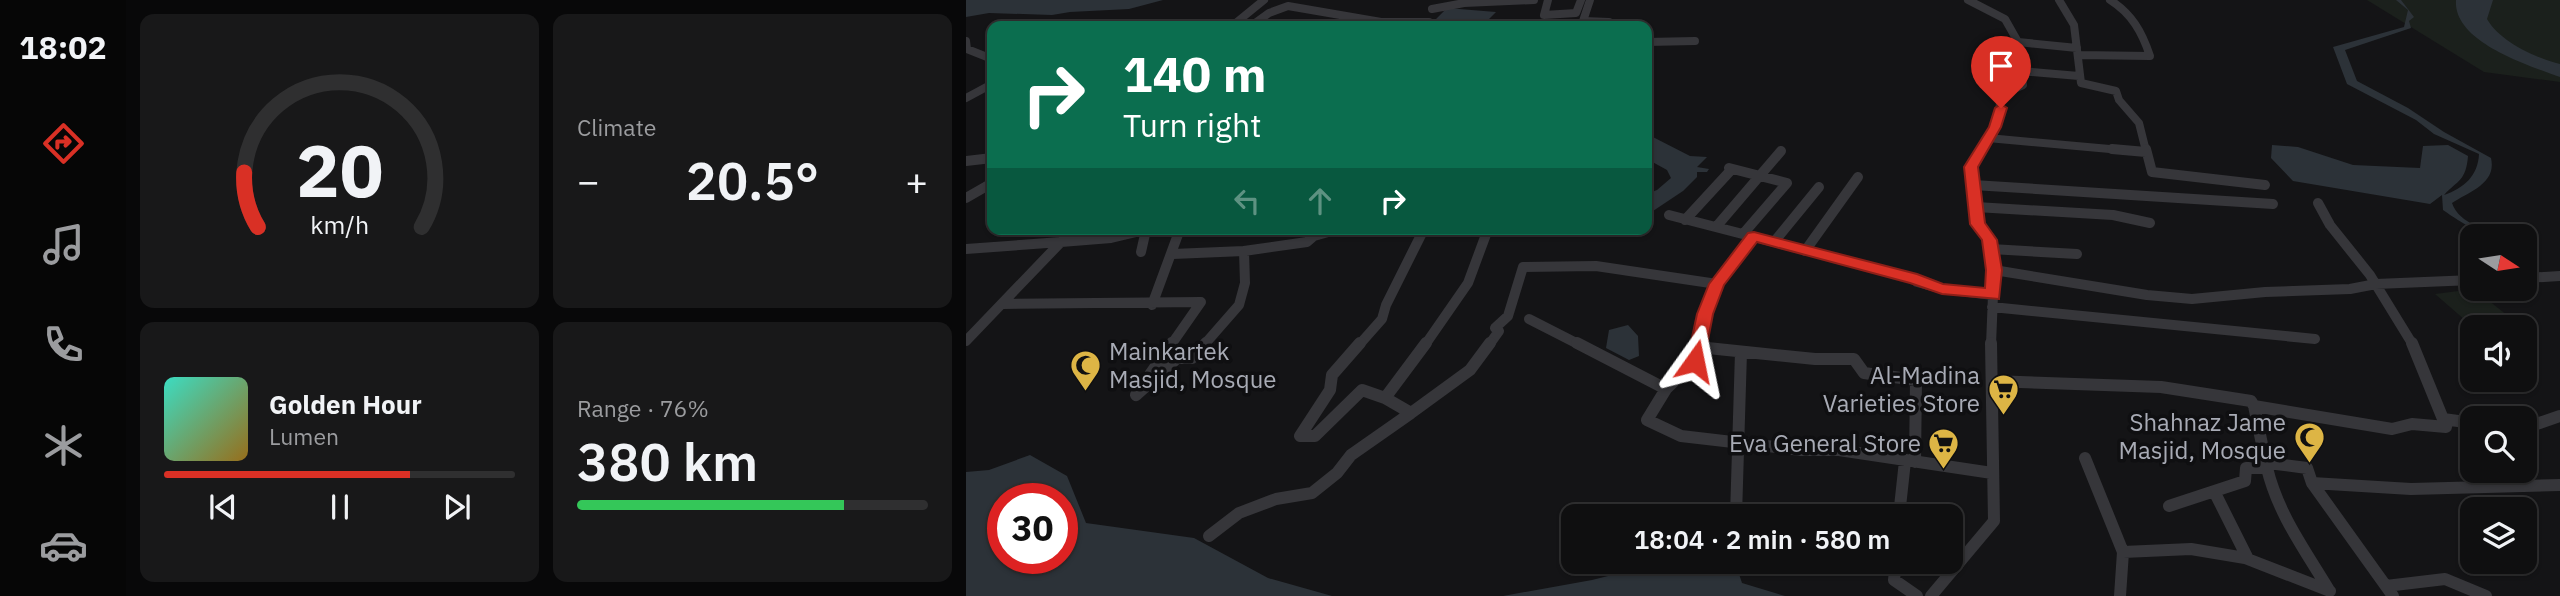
<!DOCTYPE html>
<html lang="en">
<head>
<meta charset="utf-8">
<style>
  body { margin:0; font-family:"IBM Plex Sans",sans-serif; background:#181819; color:#f1f3f6; height:100vh; display:flex; flex-direction:column; font-size:26px; white-space:nowrap }
  * { box-sizing:border-box; margin:0 }
  p { font-size:23px; color:#9b9c9f }
  .icon { flex:none; width:38px; height:38px; fill:none; stroke:currentColor; stroke-width:2; stroke-linecap:round; stroke-linejoin:round }
  .map { position:relative; flex:1; overflow:hidden }
  .details { display:flex; flex-direction:column; gap:14px; padding:14px; background:#080809; width:840px }
  .details>* { flex:none }
  .guide { position:absolute; left:21px; top:21px; width:665px; height:214px; border-radius:14px; box-shadow:0 2px 5px #0004,0 0 0 2px #2f2f30; background:#0b6e4f; color:#fff; overflow:hidden }
  .needle { width:46px; rotate:102deg }
  .fabs { position:absolute; left:1494px; top:224px; display:grid; gap:14px }
  .fabs a { display:grid; place-items:center; width:77px; height:77px; border-radius:14px; background:#0f0f10; box-shadow:0 2px 5px #0004,0 0 0 2px #2f2f30; font-size:35px }
  .speed { position:absolute; left:21px; top:483px; display:flex; gap:14px; font-size:35px; font-weight:700; text-align:center }
  .speed>* { display:grid; place-content:center; width:91px; height:91px; border-radius:50%; background:#0f0f10; box-shadow:0 2px 5px #0004,0 0 0 2px #2f2f30; line-height:1 }
  .speed .limit { border:10px solid #d22; background:#fff; color:#111 }
  .pin { position:absolute; display:grid; place-items:center; width:60px; height:60px; color:#fff; margin:-72px -30px; border-radius:50% 50% 50% 0; rotate:-45deg; box-shadow:0 0 7px #0007 }
  .pin .icon { rotate:45deg }
  .me { position:absolute; width:77px; margin:-38px; rotate:12deg; stroke-linejoin:round; filter:drop-shadow(0 0 5px #0008) }
  .turn { display:flex; align-items:center; gap:24px; height:147px; padding:0 21px; font-size:32px }
  .turn .icon { width:91px; height:91px; stroke-width:2.5 }
  .turn b { display:block; font-size:49px; line-height:60px }
  .lanes { display:flex; align-items:center; height:66px; padding:0 21px; background:#0003; justify-content:center; gap:35px; direction:ltr }
  .lanes .off { opacity:.35 }
  .big { font-size:52px; font-weight:600; line-height:1.1 }
  .details .card { flex:1; display:flex; flex-direction:column; justify-content:center; gap:10px; min-width:0; padding:0 24px; border-radius:14px; background:#181819 }
  .details .dial { align-items:center; gap:0 }
  .dial svg { height:182px; overflow:visible; fill:none; stroke:#2f2f30; stroke-width:7; stroke-linecap:round; text-anchor:middle }
  .dial text { fill:#f1f3f6; stroke:none }
  .song { display:flex; align-items:center; gap:21px }
  .cover { width:84px; height:84px; border-radius:10px; background:linear-gradient(135deg,hsl(170 70% 55%),hsl(40 70% 35%)) }
  .played { height:7px; border-radius:4px; background:linear-gradient(90deg,#d93025 70%,#2f2f30 70%) }
  .keys { display:flex; justify-content:space-around; direction:ltr }
  .heat { display:flex; justify-content:space-between; align-items:center; font-size:38px; direction:ltr }
  .charge { height:10px; border-radius:5px; background:linear-gradient(90deg,#34c759 76%,#2f2f30 0) }
  .details .tiles { flex:1; display:grid; gap:14px; grid-template-columns:repeat(2,1fr) }
  .trip { position:absolute; left:595px; top:504px; width:402px; height:70px; border-radius:14px; background:#0f0f10; box-shadow:0 2px 5px #0004,0 0 0 2px #2f2f30; font-weight:600; line-height:70px; text-align:center }
  main { display:flex; flex:1; min-height:0 }
  .menu { display:flex; flex-direction:column; width:126px; justify-content:space-around; align-items:center; background:#060606; color:#9b9c9f }
  .menu .icon { width:49px; height:49px }
  .menu .current { color:#d93025 }
  .menu b { font-size:32px; color:#f1f3f6 }
  .map>svg:first-child { display:block }
</style>
</head>
<body>
<main>
<nav class="menu">
<b>18:02</b>
<svg class="icon current" aria-label="directions" viewBox="0 0 24 24"><path d="M12 3l9 9-9 9-9-9zM9 14v-3h6M13 9l2 2-2 2"/></svg>
<svg class="icon" aria-label="music" viewBox="0 0 24 24"><path d="M9 18V5l10-2v13"/><circle cx="6" cy="18" r="3"/><circle cx="16" cy="16" r="3"/></svg>
<svg class="icon" aria-label="phone" viewBox="0 0 24 24"><path d="M5 4h4l2 5-3 2q2 4 5 5l2-3 5 2v4C11 20 4 13 5 4z"/></svg>
<svg class="icon" aria-label="climate" viewBox="0 0 24 24"><path d="M12 3v18M4 7l16 10M4 17L20 7"/></svg>
<svg class="icon" aria-label="car" viewBox="0 0 24 24"><path d="M5 17H2v-5l4-1 3-4h7l3 4 3 1v5h-3M9 17h6M6 11h13"/><circle cx="7" cy="17" r="2"/><circle cx="17" cy="17" r="2"/></svg>
</nav>
<section class="details">
<div class="tiles">
<div class="card dial"><svg viewBox="0 0 100 80">
<path d="M14 69A42 42 0 1 1 86 69"/>
<path d="M14 69A42 42 0 0 1 8 45" stroke="#d93025"/>
<text x="50" y="56" font-size="32" font-weight="700">20</text>
<text x="50" y="72" font-size="11">km/h</text>
</svg></div>
<div class="card"><p>Climate</p>
<div class="heat"><a>−</a><b class="big">20.5°</b><a>+</a></div>
</div>
<div class="card">
<div class="song"><i class="cover"></i><div><b>Golden Hour</b><p>Lumen</p></div></div>
<div class="played"></div>
<div class="keys"><svg class="icon" aria-label="previous" viewBox="0 0 24 24"><path d="M18 5L8 12l10 7zM5 5v14"/></svg><svg class="icon" aria-label="pause" viewBox="0 0 24 24"><path d="M8 5v14M16 5v14"/></svg><svg class="icon" aria-label="next" viewBox="0 0 24 24"><path d="M6 5l10 7-10 7zM19 5v14"/></svg></div>
</div>
<div class="card"><p>Range · 76%</p><b class="big">380 km</b><div class="charge"></div></div>
</div>
</section>
<div class="map">
<svg width="1594" height="596" viewBox="0 0 1594 596">
  <rect width="100%" height="100%" fill="#141416"/>
  <!-- green -->
  <path fill="#1b201c" d="M 1401,0 L 1594,0 L 1594,82 L 1518,72 Z
    M 1508,289 L 1556,327 L 1507,327 L 1469,294 Z"/>
  <!-- water -->
  <path fill="#2c3238" fill-rule="evenodd" d="M 0,0 L 197,0 L 163,9 L 104,12 L 86,15 L 23,13 L 0,17 Z
    M 1430,0 L 1435,0 L 1448,17 L 1443,21 L 1445,28 L 1379,50 L 1391,81 L 1442,108 L 1478,132 L 1525,158 C 1531,184 1502,192 1486,203 C 1493,224 1522,231 1541,236 C 1516,236 1497,224 1477,210 L 1476,195 L 1464,204 L 1327,181 L 1305,158 L 1306,145 L 1332,147 L 1387,165 L 1454,168 L 1457,146 L 1482,145 L 1502,156 C 1500,181 1492,180 1478,195 C 1498,188 1512,176 1513,154 L 1468,134 L 1450,120 L 1381,84 L 1367,47 L 1438,27 L 1442,10 Z
    M 1527,0 L 1521,19 C 1534,42 1570,58 1594,64 L 1594,77 C 1562,65 1487,42 1490,0 Z
    M 481,8 L 530,12 L 516,26 L 466,23 Z
    M 681,134 L 724,156 L 741,157 L 731,167 L 743,169 L 741,172 L 731,172 L 731,177 L 717,191 L 681,215 L 681,194 L 691,190 L 705,178 L 701,170 L 681,159 Z
    M 662,325 L 672,336 L 673,356 L 663,360 L 640,348 L 643,330 Z
    M 64,455 L 101,476 L 120,523 L 228,538 L 302,578 L 366,596 L 0,596 L 0,472 L 23,470 ZM 37,499 L 96,499 L 96,558 L 37,558 Z
    M 698,562 L 769,562 L 776,583 L 819,596 L 537,596 L 626,580 Z"/>
  <g fill="none" stroke-linecap="round" stroke-linejoin="round">
    <!-- street-far2 -->
    <path stroke="#36363a" stroke-width="8" d="M 582,0 L 578,15 L 610,13 L 615,0
      M 624,0 L 617,21 L 643,22 L 641,26
      M 1002,0 L 1039,19 L 1052,42 L 1050,56 L 1055,65 L 1057,85 L 1046,90 L 1035,90 C 1035,114 1027,130 1015,151
      M 1093,0 L 1108,25 L 1115,83 L 1150,91 L 1153,100 L 1173,123 L 1180,151
      M 466,9 L 498,3 L 568,0
      M 119,26 L 201,23 L 197,26
      M 266,26 L 298,0
      M 285,26 L 303,13 L 322,6 L 415,22 L 463,22
      M 0,41 L 1,49 L 26,59
      M 681,42 L 729,41
      M 1052,42 L 1111,48
      M 1112,55 L 1184,56 C 1176,32 1166,14 1144,0
      M 1055,71 L 1113,76
      M 0,98 L 26,84
      M 1022,138 L 1166,151"/>
    <!-- street-far1 -->
    <path stroke="#36363a" stroke-width="10" d="M 1016,149 L 1005,167 L 1012,224 L 1023,240 L 1028,270 L 1025,345
      M 1146,149 L 1180,152
      M 1180,149 L 1186,172 L 1299,185
      M 0,161 L 26,158
      M 763,168 L 821,183 L 777,234
      M 1007,185 L 1307,204
      M 0,198 L 26,183
      M 1352,203 L 1364,225 L 1404,275 L 1447,345
      M 1010,207 L 1147,215 L 1184,223
      M 703,215 L 951,279 L 951,282 L 977,289 L 1027,295
      M 719,220 L 766,169
      M 750,227 L 815,151
      M 95,242 L 145,238 L 183,229
      M 95,242 L 109,229
      M 808,242 L 853,187
      M 0,249 L 95,242 L 0,341
      M 1025,249 L 1111,254
      M 839,251 L 892,177
      M 175,252 L 180,230
      M 207,254 L 278,251
      M 1028,270 L 1181,295 L 1226,299 L 1299,292 L 1384,289 L 1410,284 L 1507,280
      M 1559,278 L 1594,276
      M 37,304 L 235,302 L 205,345
      M 186,305 L 214,229
      M 1026,307 L 1349,339
      M 563,319 L 614,345
      M 238,345 L 273,305 L 279,283 L 278,251 L 341,242 L 348,236 L 373,229
      M 393,345 L 416,319 L 420,305 L 458,229
      M 459,345 L 502,283 L 522,229
      M 523,345 L 533,331 L 529,328 L 542,316 L 557,267 L 630,266 L 751,284
      M 732,345 L 739,314 L 751,284 L 788,237"/>
    <!-- street -->
    <path stroke="#36363a" stroke-width="12" d="M 206,343 L 170,395 L 211,358 L 226,358 L 240,343
      M 394,343 L 366,375 L 364,390 L 334,436 L 349,436 L 396,390 L 419,398 L 445,413 L 504,370 L 524,343
      M 611,343 L 700,389
      M 733,343 L 729,361 L 700,389 L 681,420 L 715,436 L 835,450 L 873,450 L 1026,473
      M 1446,343 L 1477,419
      M 732,347 L 849,359 L 888,359 L 898,373 L 950,380 L 949,462
      M 1026,381 L 1195,387 L 1285,401 L 1288,406
      M 419,398 L 460,343
      M 1559,428 L 1594,416
      M 1119,458 L 1157,552 L 1154,596
      M 1302,463 L 1341,468 L 1346,483 L 1445,489 L 1594,485
      M 1301,468 C 1312,514 1339,550 1363,590
      M 1346,483 L 1427,596
      M 1249,493 L 1282,559
      M 1203,506 L 1279,481 L 1280,468 L 1301,468 L 1288,406 L 1426,429 L 1446,424 L 1480,427 L 1477,419 L 1507,423
      M 770,516 L 775,352
      M 933,516 L 939,461
      M 243,536 L 273,513 L 310,499 L 346,493 L 371,473 L 385,455 L 445,413
      M 1157,552 L 1225,549 L 1279,558 L 1364,591
      M 930,562 L 928,580 L 951,596
      M 1420,586 L 1479,579 L 1520,596
      M 965,596 L 1028,521 L 1025,343"/>
  </g>
  <!-- route -->
  <path fill="#d93025" stroke="#8d1f18" stroke-width="2" d="M 1035,104 L 1041,108 L 1035,127 L 1012,167 L 1019,223 L 1031,240 L 1036,270 L 1033,299 L 976,294 L 944,283 L 791,242 L 758,285 L 747,314 L 738,361 L 735,366 L 723,366 L 721,361 L 731,314 L 743,284 L 782,233 L 788,232 L 951,274 L 977,284 L 1019,288 L 1020,270 L 1016,240 L 1004,224 L 998,167 L 1023,127 L 1029,108 Z"/>
  <!-- icons -->
  <defs>
    <symbol id="mosque-pin" viewBox="-11 -11 22 30"><path d="M0 17L-7.5 6A9.5 9.5 0 1 1 7.5 6Z" fill="#ddb545" stroke="#0f0f11"/><path d="M3.5-4.9A6 6 0 1 0 3.5 4.9A5 5 0 1 1 3.5-4.9Z" fill="#111"/></symbol>
    <symbol id="supermarket-pin" viewBox="-11 -11 22 30"><path d="M0 17L-7.5 6A9.5 9.5 0 1 1 7.5 6Z" fill="#ddb545" stroke="#0f0f11"/><path d="M-6-5.5h2.5l.6 2H6L4.5 2H-2.5L-4.4-4H-6ZM-1.5 3.2a1.3 1.3 0 1 0 .1 0ZM3 3.2a1.3 1.3 0 1 0 .1 0Z" fill="#111"/></symbol>
  </defs>
  <g fill-rule="evenodd">
    <use href="#mosque-pin" x="102" y="348" width="35" height="47"/>
    <use href="#supermarket-pin" x="1020" y="372" width="35" height="47"/>
    <use href="#mosque-pin" x="1326" y="420" width="35" height="47"/>
    <use href="#supermarket-pin" x="960" y="426" width="35" height="47"/>
  </g>
  <g text-anchor="middle" stroke-width="7" stroke-linejoin="round" paint-order="stroke">
    <!-- poi labels -->
    <g font-size="24" fill="#a8abb5" stroke="#0f0f11" text-anchor="end">
      <text x="143" y="360" text-anchor="start">Mainkartek<tspan x="143" dy="28">Masjid, Mosque</tspan></text>
      <text x="1014" y="384">Al-Madina<tspan x="1014" dy="28">Varieties Store</tspan></text>
      <text x="1320" y="431">Shahnaz Jame<tspan x="1320" dy="28">Masjid, Mosque</tspan></text>
      <text x="955" y="452">Eva General Store</text>
    </g>
  </g>
</svg>
<div class="fabs">
<a><svg class="needle" viewBox="-14 -14 28 28"><path d="M0-13l5 13h-10z" fill="#e53935"/><path d="M0 13l5-13h-10z" fill="#9b9c9f"/></svg></a>
<a><svg class="icon" aria-label="sound" viewBox="0 0 24 24"><path d="M4 9h4l5-4v14l-5-4H4zM17 9q2 3 0 6"/></svg></a>
<a><svg class="icon" aria-label="search" viewBox="0 0 24 24"><circle cx="10" cy="10" r="6"/><path d="M15 15l6 6"/></svg></a>
<a><svg class="icon" aria-label="layers" viewBox="0 0 24 24"><path d="M12 4l9 5-9 5-9-5zM3 14l9 5 9-5"/></svg></a>
</div>
<div class="speed"><div class="limit">30</div></div>
<div class="pin" style="left:1035px;top:108px;background:#d93025"><svg class="icon" aria-label="arrive" viewBox="0 0 24 24"><path d="M6 21V4h12l-3 4 3 4H6"/></svg></div>
<svg class="me" style="left:729px;top:361px" viewBox="-20 -20 40 40"><path d="M0-17L14 15 0 8-14 15z" fill="#d93025" stroke="#fff" stroke-width="4"/></svg>
<div class="trip">18:04 · 2 min · 580 m</div>
<div class="guide">
<div class="turn"><svg class="icon" aria-label="right" viewBox="0 0 24 24"><path d="M7 20v-9h11M14 6l5 5-5 5"/></svg><div><b>140 m</b>Turn right</div></div>
<div class="lanes"><svg class="icon off" aria-label="left" viewBox="0 0 24 24"><path d="M17 20v-9H6M10 6l-5 5 5 5"/></svg><svg class="icon off" aria-label="ahead" viewBox="0 0 24 24"><path d="M12 20V5M6 11l6-6 6 6"/></svg><svg class="icon" aria-label="right" viewBox="0 0 24 24"><path d="M7 20v-9h11M14 6l5 5-5 5"/></svg></div>
</div>
</div>
</main>
</body>
</html>
